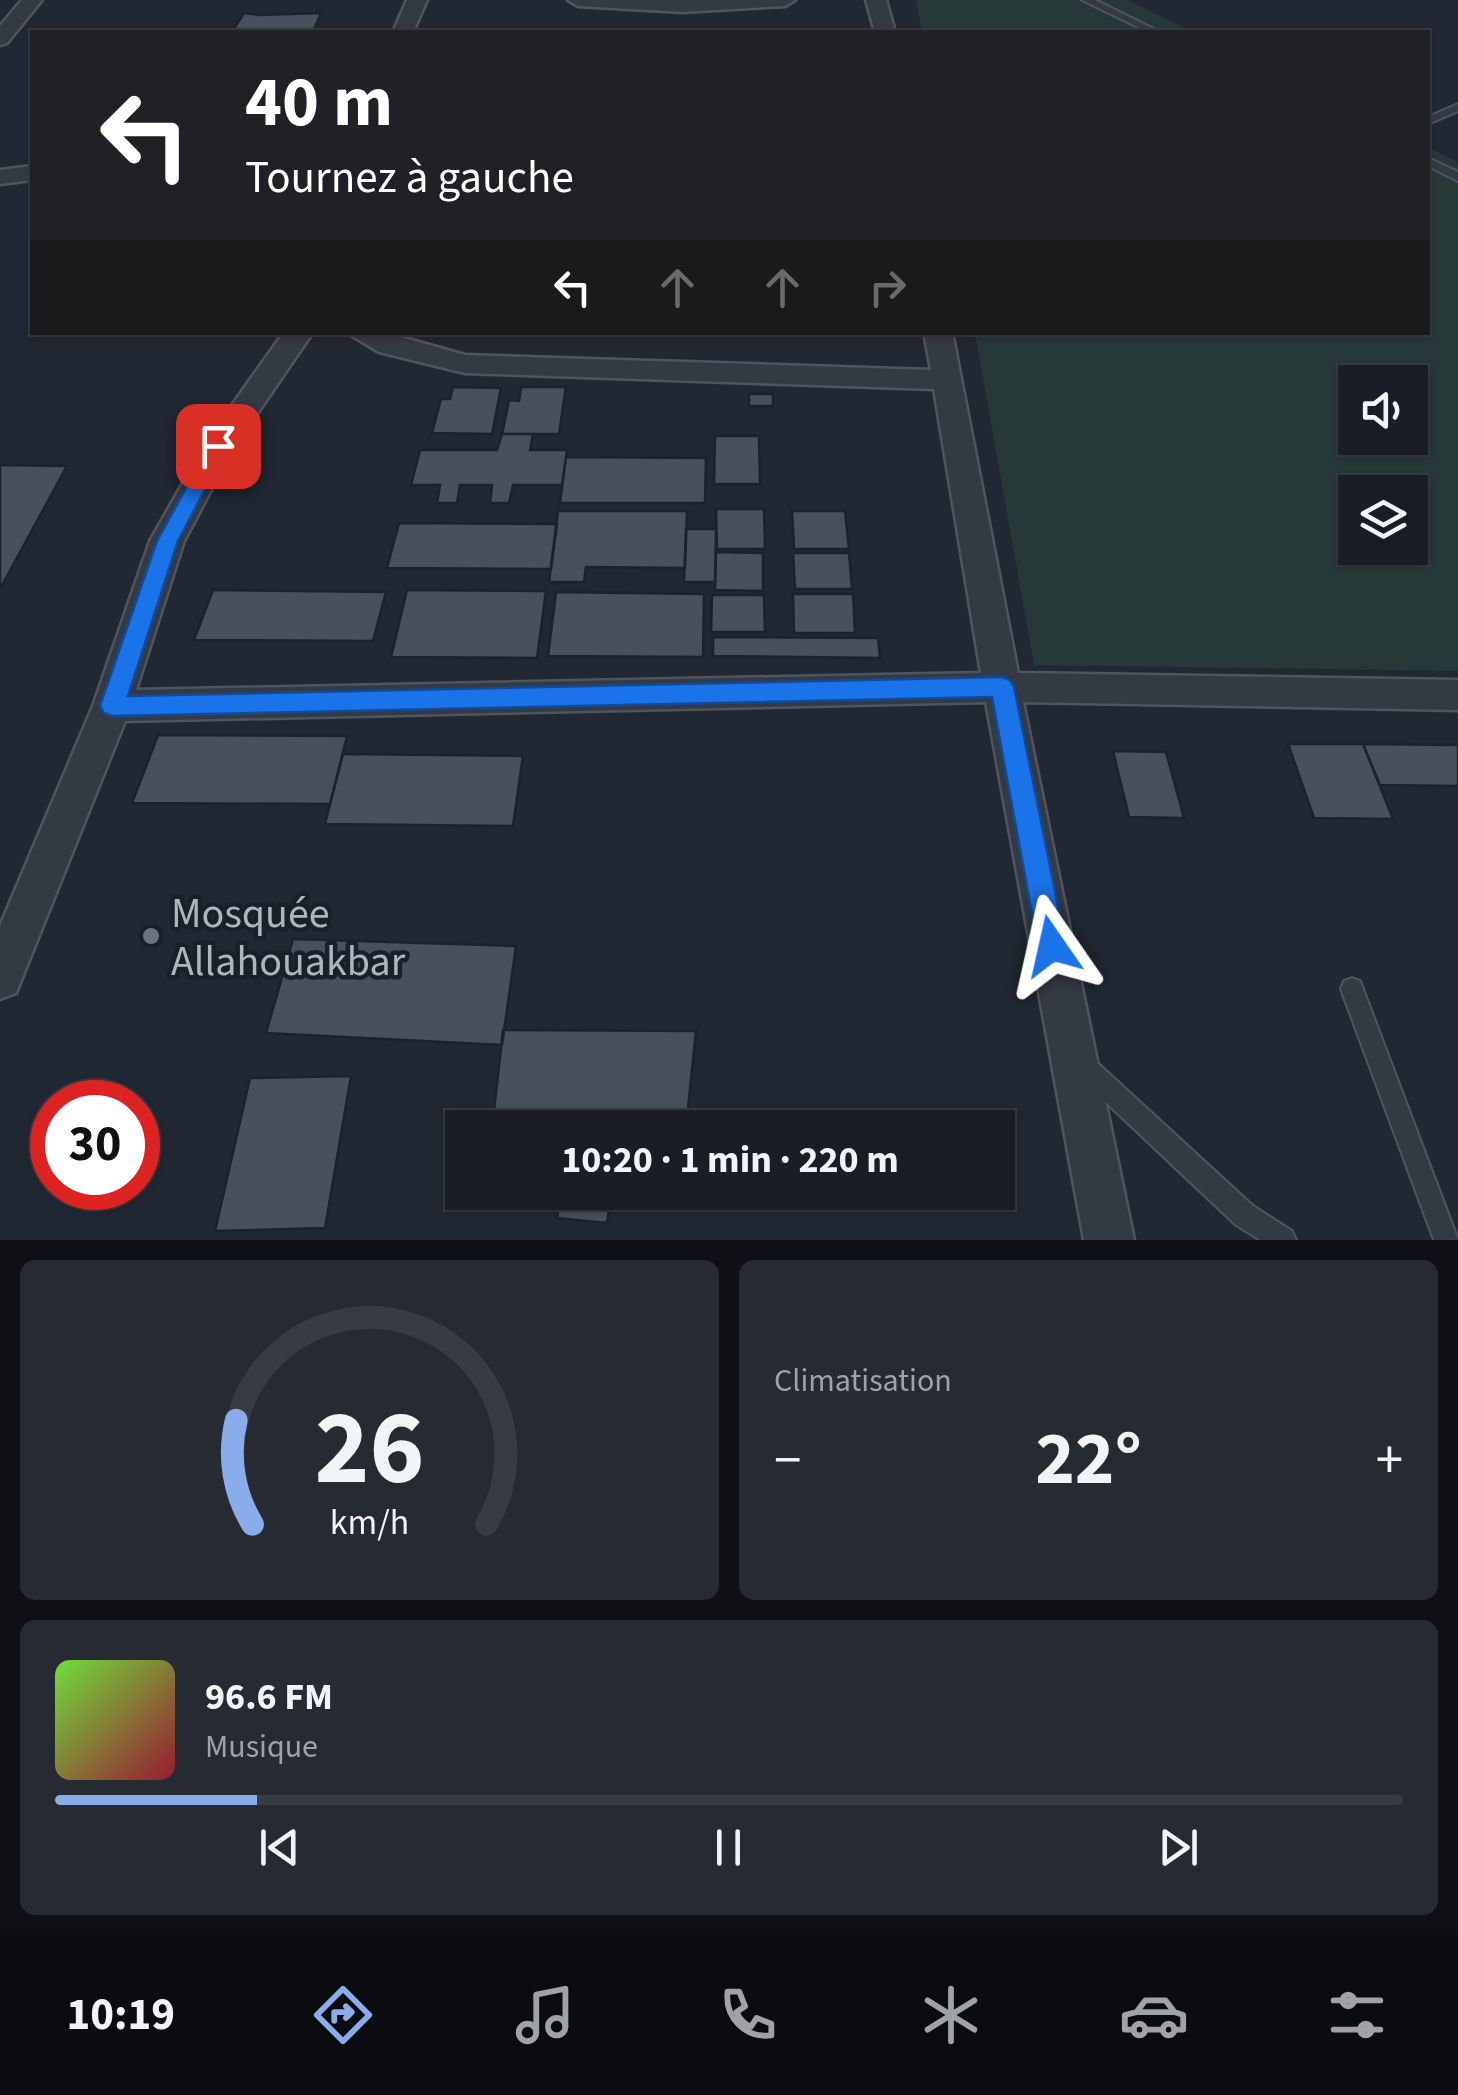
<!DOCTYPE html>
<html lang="fr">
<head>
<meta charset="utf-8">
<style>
  body { margin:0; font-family:"Source Sans 3",sans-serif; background:#262b32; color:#f1f3f6; height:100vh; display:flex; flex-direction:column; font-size:38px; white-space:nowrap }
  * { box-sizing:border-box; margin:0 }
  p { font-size:32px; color:#9fa2a7 }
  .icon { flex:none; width:55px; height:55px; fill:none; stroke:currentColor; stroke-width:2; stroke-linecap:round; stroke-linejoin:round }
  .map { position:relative; height:1240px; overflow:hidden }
  .drawer { display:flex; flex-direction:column; gap:20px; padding:20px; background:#0e1015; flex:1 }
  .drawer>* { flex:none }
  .hud { position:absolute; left:30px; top:30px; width:1400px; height:305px; border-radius:0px; box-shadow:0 2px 8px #0004,0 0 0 2px #373c43; background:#202124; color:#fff; overflow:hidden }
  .controls { position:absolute; left:1338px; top:365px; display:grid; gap:20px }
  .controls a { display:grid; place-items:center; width:90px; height:90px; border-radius:0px; background:#191e26; box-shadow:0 2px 8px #0004,0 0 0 2px #373c43; font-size:50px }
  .speed { position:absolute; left:30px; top:1080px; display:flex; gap:20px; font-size:50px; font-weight:700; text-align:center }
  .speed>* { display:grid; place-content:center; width:130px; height:130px; border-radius:50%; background:#191e26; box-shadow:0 2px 8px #0004,0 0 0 2px #373c43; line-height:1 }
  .speed .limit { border:15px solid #d22; background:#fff; color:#111 }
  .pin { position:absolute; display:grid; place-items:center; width:85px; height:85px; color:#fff; margin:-42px; border-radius:20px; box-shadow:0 5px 15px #0006 }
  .me { position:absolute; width:110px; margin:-55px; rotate:349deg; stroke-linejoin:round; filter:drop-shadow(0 0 8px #0008) }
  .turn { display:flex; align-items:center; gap:35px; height:210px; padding:0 50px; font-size:45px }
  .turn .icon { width:130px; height:130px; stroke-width:2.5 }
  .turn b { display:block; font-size:70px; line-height:85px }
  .lanes { display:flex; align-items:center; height:95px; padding:0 50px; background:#0003; justify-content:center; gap:50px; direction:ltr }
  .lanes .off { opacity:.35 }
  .big { font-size:75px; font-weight:700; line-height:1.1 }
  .drawer .card { flex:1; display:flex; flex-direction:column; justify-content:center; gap:15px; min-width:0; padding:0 35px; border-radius:15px; background:#262b32 }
  .drawer .dial { align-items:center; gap:0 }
  .dial svg { height:260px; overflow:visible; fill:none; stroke:#373c43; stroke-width:7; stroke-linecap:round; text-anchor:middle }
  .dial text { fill:#f1f3f6; stroke:none }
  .song { display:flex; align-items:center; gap:30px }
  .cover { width:120px; height:120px; border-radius:15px; background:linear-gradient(135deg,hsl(100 70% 55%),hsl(350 70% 35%)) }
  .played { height:10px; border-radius:5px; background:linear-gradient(90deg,#89aceb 15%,#373c43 15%) }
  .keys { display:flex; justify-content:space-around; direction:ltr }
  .heat { display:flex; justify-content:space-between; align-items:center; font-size:55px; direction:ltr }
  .drawer .tiles { flex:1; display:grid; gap:20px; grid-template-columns:1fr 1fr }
  .card:last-child { grid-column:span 2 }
  .trip { position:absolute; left:445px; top:1110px; width:570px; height:100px; border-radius:0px; background:#191e26; box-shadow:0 2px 8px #0004,0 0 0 2px #373c43; font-weight:700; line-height:100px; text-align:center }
  .tabs { display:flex; height:160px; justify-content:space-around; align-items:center; background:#0a0c0f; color:#9fa2a7 }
  .tabs .icon { width:70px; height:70px }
  .tabs .selected { color:#89aceb }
  .tabs b { font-size:45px; color:#f1f3f6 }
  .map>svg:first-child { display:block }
</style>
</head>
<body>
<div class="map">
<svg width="1458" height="1240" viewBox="0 0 1458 1240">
  <rect width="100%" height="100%" fill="#212833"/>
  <!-- green -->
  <path fill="#273839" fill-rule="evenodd" d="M 916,0 L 1127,0 L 1193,32 L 922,32 Z
    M 1428,147 L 1458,162 L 1458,671 L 1034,665 L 975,333 L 1428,332 ZM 1355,382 L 1410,382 L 1410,438 L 1355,438 ZM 1355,492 L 1410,492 L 1410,548 L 1355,548 Z"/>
  <!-- building -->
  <path fill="#484f5d" stroke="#1c222b" stroke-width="2.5" d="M 244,13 L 260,15 L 321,13 L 313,32 L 232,32 Z
    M 244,13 L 260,15 L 321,13 L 313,32 L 232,32 Z
    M 453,387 L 501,388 L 492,434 L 432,433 L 441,399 L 450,399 Z
    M 521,387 L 566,387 L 559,434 L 502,434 L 509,400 L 519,401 Z
    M 749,394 L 773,394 L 773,406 L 749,406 Z
    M 502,434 L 533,434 L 530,450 L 567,450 L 562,485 L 513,485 L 509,503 L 490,503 L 492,485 L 460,485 L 457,503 L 437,503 L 440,485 L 411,485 L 420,450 L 497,450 Z
    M 715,436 L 759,436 L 760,484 L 714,484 Z
    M 566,457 L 706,458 L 705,503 L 560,503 Z
    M 0,465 L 67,466 L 0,589 Z
    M 716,509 L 764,509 L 765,549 L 717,549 Z
    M 558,511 L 687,511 L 685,568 L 586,567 L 584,582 L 549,582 Z
    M 792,511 L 845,511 L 849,549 L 794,549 Z
    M 399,523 L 557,524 L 551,569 L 387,568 Z
    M 686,529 L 716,529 L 715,582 L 684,582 Z
    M 716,552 L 763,553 L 763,591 L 715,590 Z
    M 793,553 L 849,553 L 852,589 L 795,589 Z
    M 213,590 L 386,592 L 373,641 L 194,640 Z
    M 407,590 L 546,591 L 537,658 L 391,657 Z
    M 556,592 L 704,594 L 703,657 L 548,656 Z
    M 793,594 L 853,594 L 855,633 L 794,633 Z
    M 712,595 L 764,595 L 765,632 L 711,632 Z
    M 713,637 L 878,638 L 880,658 L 713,656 Z
    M 158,735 L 347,736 L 330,804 L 132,803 Z
    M 1288,744 L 1363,744 L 1393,819 L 1314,818 Z
    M 1363,744 L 1458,745 L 1458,786 L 1380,785 Z
    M 1113,751 L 1166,752 L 1184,818 L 1129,817 Z
    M 343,754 L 523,756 L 513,826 L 325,824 Z
    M 293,939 L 516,946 L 502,1045 L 266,1033 Z
    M 503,1030 L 696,1031 L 686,1128 L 492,1128 Z
    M 351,1076 L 325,1228 L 215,1231 L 250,1078 Z
    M 483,1192 L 519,1192 L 518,1208 L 482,1209 Z
    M 561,1192 L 612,1192 L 607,1223 L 557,1218 Z"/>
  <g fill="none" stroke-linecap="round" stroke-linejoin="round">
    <defs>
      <path id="service" d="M 1082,0 L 1095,0 L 1160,32 L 1148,32 Z
        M 1458,104 L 1458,111 L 1428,124 L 1428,117 Z
        M 1428,158 L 1458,172 L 1458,181 L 1428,166 Z
        M 1352,978 L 1360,981 L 1363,989 L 1458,1240 L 1434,1240 L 1341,989 L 1344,981 Z
        M 1085,1055 L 1093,1059 L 1253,1206 L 1292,1231 L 1296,1240 L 1260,1240 L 1235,1224 L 1077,1075 L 1073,1067 L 1077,1059 Z"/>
      <path id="minor" d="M 22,0 L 42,0 L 7,43 L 0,45 L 0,26 Z
        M 407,0 L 427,0 L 413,32 L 393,32 Z
        M 568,0 L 795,0 L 785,6 L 682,12 L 578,6 Z
        M 866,0 L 886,0 L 895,32 L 875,32 Z
        M 32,166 L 32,180 L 0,184 L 0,170 Z
        M 284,332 L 313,332 L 233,449 L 184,541 L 136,690 L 981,673 L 934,389 L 465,373 L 379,352 L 346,332 L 383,332 L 465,355 L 931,370 L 924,332 L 952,332 L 1018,673 L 1458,680 L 1458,710 L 1023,702 L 1134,1240 L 1084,1240 L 986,702 L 125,721 L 16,993 L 0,999 L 0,926 L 93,706 L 150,541 L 208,439 Z"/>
    </defs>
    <!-- service casing -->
    <use href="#service" stroke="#4f555f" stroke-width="4"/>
    <!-- minor casing -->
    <use href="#minor" stroke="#4f555f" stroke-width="5"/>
    <!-- service -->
    <use href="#service" fill="#343a44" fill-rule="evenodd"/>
    <!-- minor -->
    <use href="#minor" fill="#343a44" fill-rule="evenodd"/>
  </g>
  <!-- route -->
  <path fill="#1a73e8" stroke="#114b97" stroke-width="2.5" d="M 218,439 L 228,446 L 178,541 L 128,696 L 1002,677 L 1010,680 L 1014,687 L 1066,946 L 1062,955 L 1052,959 L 1042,955 L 1038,946 L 992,697 L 112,716 L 104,713 L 100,706 L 157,541 L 209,446 Z"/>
  <!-- markers -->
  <circle fill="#6b7280" stroke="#1a2029" stroke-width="4" cx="151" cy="936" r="10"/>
  <g text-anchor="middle" stroke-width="9" stroke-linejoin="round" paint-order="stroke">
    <!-- near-poi labels -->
    <g font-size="42" fill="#aeb5c1" stroke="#1a2029" text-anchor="start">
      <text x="171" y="927">Mosquée<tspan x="171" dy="48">Allahouakbar</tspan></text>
    </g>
  </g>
</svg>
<div class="controls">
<a><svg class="icon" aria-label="sound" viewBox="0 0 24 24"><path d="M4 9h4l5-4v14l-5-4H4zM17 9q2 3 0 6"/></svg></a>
<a><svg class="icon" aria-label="layers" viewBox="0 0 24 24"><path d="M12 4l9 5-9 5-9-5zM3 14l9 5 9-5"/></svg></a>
</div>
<div class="speed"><div class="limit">30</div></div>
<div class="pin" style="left:218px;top:446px;background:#d93025"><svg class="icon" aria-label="arrive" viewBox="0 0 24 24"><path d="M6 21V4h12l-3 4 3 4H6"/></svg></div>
<svg class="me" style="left:1052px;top:946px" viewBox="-20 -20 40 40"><path d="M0-17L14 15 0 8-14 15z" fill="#1a73e8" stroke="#fff" stroke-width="4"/></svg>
<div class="trip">10:20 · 1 min · 220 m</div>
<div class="hud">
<div class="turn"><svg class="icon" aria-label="left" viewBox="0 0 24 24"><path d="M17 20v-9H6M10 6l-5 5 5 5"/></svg><div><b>40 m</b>Tournez à gauche</div></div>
<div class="lanes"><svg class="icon" aria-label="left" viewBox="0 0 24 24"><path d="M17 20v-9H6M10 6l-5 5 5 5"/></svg><svg class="icon off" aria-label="ahead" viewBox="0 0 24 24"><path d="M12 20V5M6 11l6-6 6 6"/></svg><svg class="icon off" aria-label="ahead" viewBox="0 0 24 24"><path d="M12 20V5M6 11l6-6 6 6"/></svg><svg class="icon off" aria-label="right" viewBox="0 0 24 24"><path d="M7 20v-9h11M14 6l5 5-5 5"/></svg></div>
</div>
</div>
<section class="drawer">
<div class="tiles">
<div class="card dial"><svg viewBox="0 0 100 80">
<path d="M14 69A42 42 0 1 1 86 69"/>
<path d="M14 69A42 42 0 0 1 9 37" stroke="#89aceb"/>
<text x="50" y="56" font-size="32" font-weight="700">26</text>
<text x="50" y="72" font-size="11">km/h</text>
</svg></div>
<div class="card"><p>Climatisation</p>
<div class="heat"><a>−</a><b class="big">22°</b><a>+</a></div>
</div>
<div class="card">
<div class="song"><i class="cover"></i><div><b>96.6 FM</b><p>Musique</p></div></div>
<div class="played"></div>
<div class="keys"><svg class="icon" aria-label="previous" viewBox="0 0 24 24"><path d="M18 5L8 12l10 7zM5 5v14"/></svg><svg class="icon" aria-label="pause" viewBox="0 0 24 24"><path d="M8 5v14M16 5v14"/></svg><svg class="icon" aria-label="next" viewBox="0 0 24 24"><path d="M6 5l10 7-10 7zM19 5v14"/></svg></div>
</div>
</div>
</section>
<nav class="tabs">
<b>10:19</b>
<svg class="icon selected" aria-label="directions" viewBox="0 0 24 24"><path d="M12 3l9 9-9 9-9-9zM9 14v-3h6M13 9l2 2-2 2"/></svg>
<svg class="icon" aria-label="music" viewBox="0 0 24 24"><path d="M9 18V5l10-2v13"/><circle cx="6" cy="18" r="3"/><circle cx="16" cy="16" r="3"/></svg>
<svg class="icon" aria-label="phone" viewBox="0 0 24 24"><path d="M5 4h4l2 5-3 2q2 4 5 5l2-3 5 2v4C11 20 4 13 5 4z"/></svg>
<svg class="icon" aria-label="climate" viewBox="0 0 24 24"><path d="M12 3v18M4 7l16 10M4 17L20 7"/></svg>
<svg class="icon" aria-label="car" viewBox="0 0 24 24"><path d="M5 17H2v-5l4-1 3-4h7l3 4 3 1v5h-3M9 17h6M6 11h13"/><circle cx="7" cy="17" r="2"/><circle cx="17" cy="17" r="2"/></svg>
<svg class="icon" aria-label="filters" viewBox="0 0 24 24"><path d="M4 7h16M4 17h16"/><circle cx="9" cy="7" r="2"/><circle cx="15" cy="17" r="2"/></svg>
</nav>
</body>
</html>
